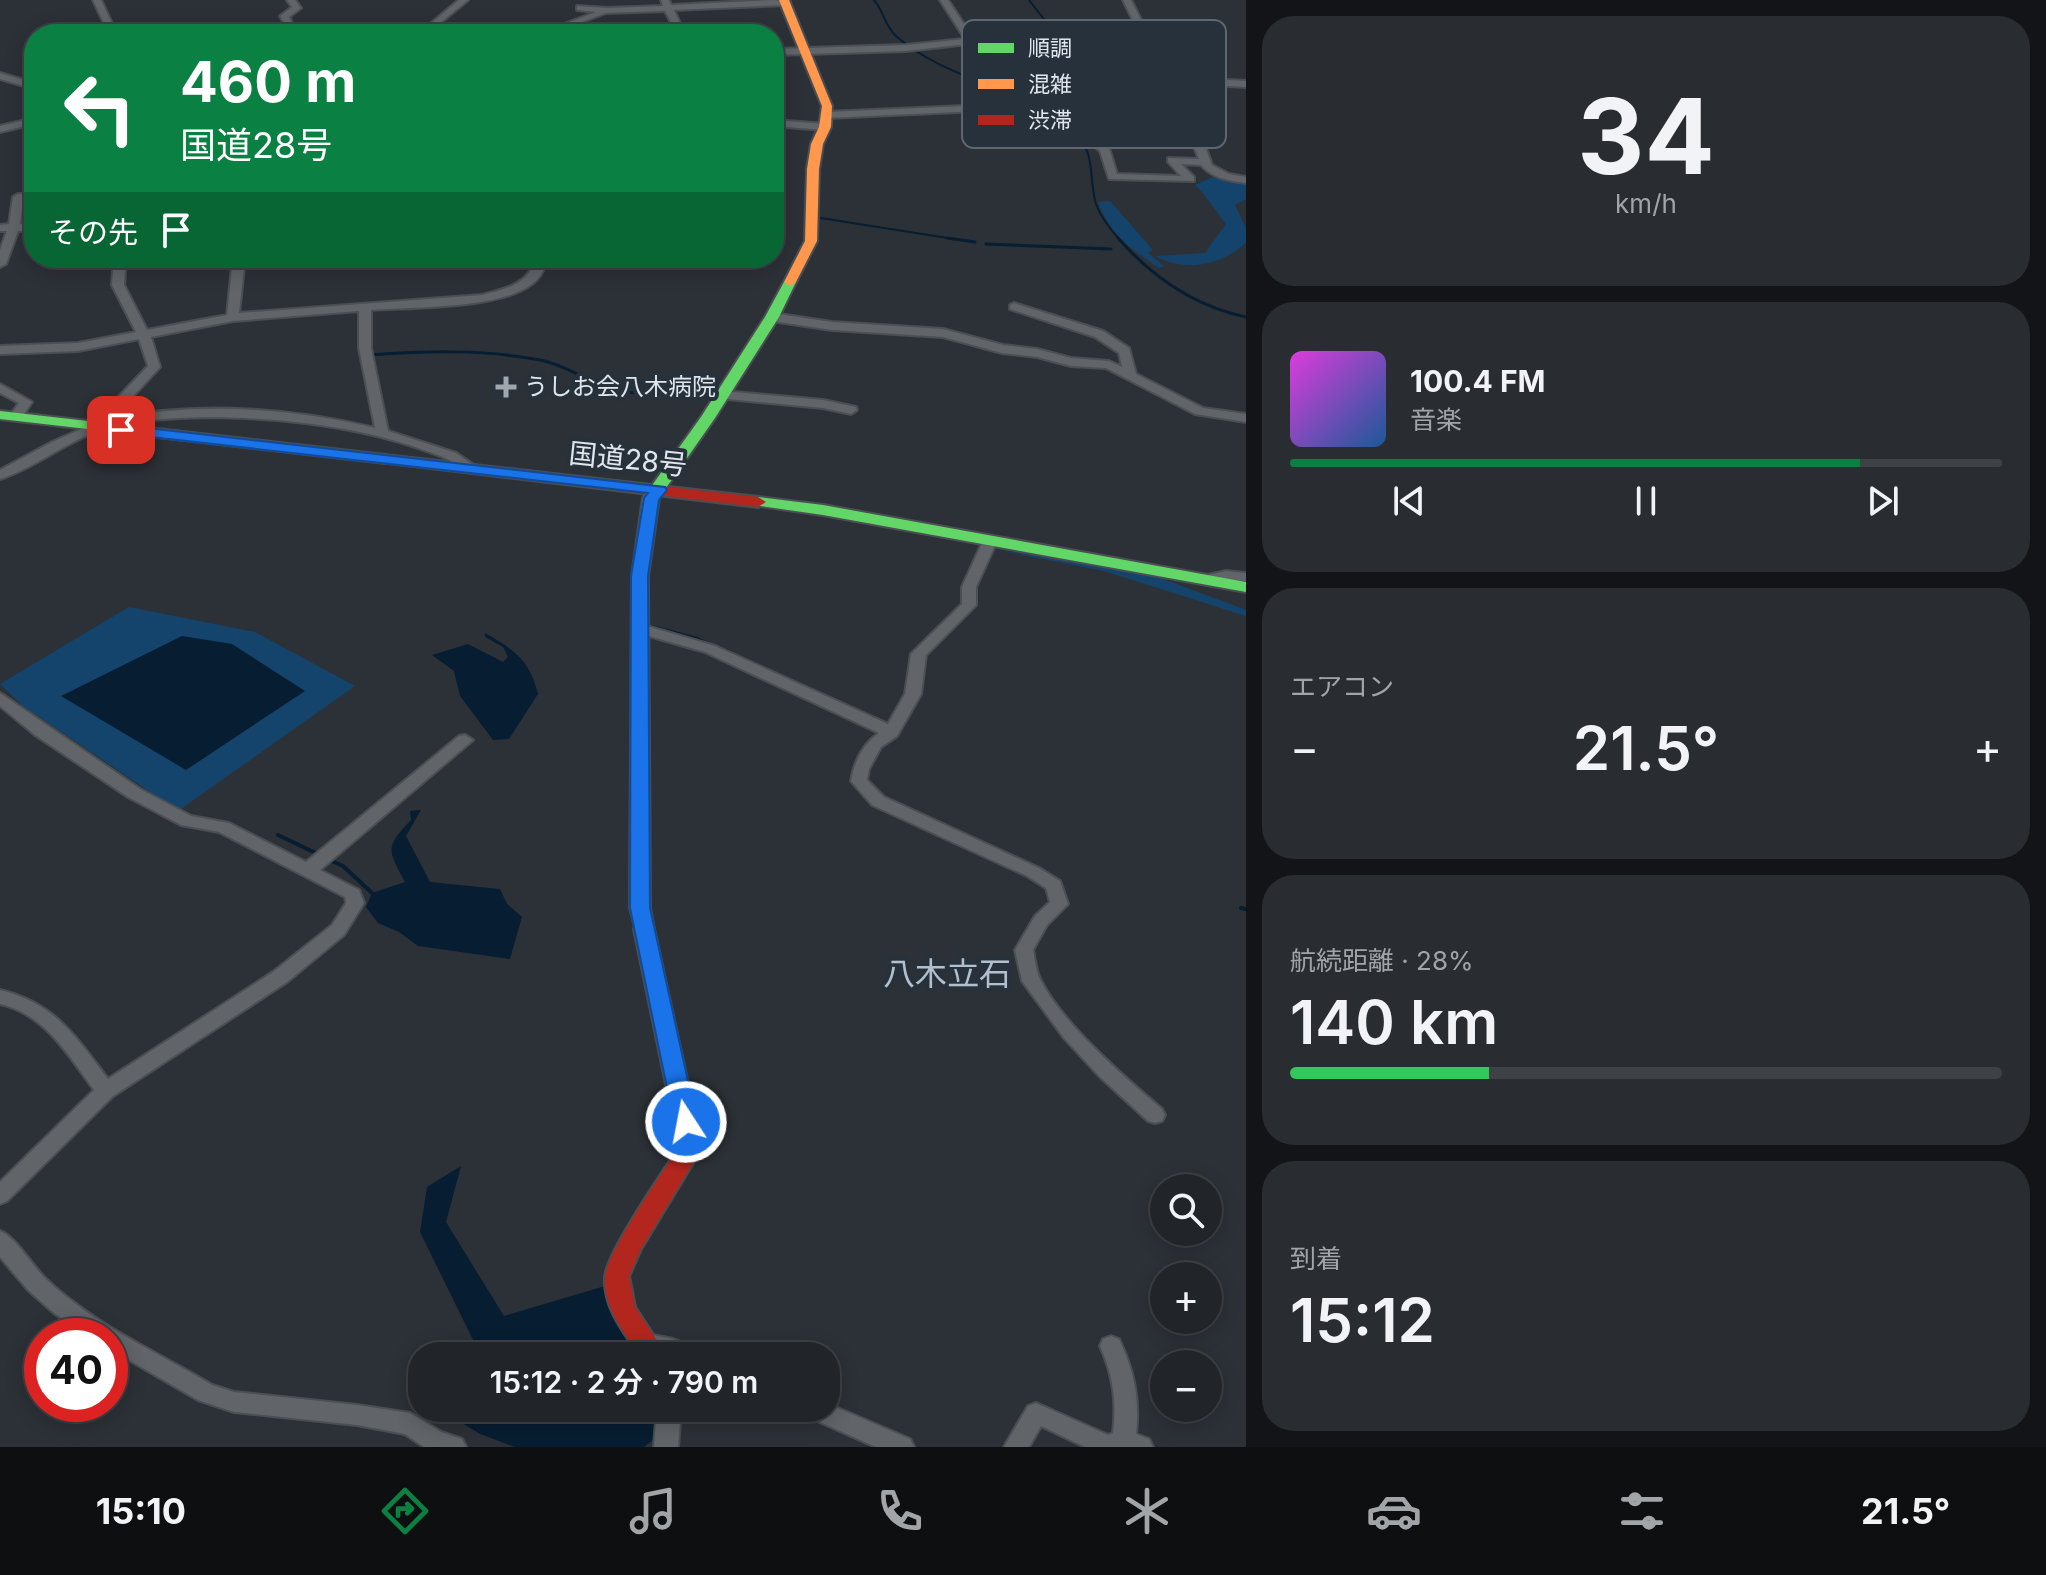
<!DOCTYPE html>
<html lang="ja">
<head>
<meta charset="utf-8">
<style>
  body { margin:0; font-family:Inter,"Noto Sans JP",sans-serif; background:#292d31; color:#f1f3f6; height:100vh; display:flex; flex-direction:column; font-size:30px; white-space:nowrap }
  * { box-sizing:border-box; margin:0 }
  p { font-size:26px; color:#a2a5a8 }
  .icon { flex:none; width:44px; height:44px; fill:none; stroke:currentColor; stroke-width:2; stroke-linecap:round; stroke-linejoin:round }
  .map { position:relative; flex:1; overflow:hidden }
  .sheet { display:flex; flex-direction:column; gap:16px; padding:16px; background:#121417; width:800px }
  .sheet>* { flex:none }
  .top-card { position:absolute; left:24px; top:24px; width:760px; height:244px; border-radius:32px; box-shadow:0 4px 20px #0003,0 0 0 2px #3e4246; background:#0b8043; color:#fff; overflow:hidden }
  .buttons { position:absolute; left:1150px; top:1174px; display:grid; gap:16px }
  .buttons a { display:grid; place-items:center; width:72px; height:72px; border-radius:50%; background:#212529; box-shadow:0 4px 20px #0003,0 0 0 2px #3e4246; font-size:40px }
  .speed { position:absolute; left:24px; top:1318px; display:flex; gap:16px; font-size:40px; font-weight:700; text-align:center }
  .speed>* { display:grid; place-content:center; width:104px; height:104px; border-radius:50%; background:#212529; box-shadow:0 4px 20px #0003,0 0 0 2px #3e4246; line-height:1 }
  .speed .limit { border:12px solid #d22; background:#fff; color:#111 }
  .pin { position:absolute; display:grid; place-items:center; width:68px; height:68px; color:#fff; margin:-34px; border-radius:16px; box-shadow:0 4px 12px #0006 }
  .me { position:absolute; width:88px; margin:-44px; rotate:349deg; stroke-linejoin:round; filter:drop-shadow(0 0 6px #0008) }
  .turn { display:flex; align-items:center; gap:28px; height:168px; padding:0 24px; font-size:36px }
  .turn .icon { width:104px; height:104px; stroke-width:2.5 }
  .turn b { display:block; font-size:56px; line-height:68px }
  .then { display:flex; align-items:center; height:76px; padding:0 24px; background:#0003; gap:16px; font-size:30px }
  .big { font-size:60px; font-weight:600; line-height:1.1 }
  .sheet .tile { flex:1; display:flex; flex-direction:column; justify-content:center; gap:12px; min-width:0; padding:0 28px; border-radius:32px; background:#292d31 }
  .sheet .dial { align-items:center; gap:0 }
  .dial b { font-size:104px; line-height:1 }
  .song { display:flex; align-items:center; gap:24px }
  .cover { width:96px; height:96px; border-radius:12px; background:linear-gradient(135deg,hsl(300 70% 55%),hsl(210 70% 35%)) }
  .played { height:8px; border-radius:4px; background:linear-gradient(90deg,#0b8043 80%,#3e4246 80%) }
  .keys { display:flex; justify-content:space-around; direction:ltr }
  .heat { display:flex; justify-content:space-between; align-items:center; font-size:44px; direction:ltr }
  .charge { height:12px; border-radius:6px; background:linear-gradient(90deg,#34c759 28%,#3e4246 0) }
  .trip { position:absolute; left:408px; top:1342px; width:432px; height:80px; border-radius:32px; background:#212529; box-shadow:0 4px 20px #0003,0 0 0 2px #3e4246; font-weight:600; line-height:80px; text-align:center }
  .tab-bar { display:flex; height:128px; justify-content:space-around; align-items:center; background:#0d0f10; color:#a2a5a8 }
  .tab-bar .icon { width:56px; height:56px }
  .tab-bar .current { color:#0b8043 }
  .tab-bar b { font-size:36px; color:#f1f3f6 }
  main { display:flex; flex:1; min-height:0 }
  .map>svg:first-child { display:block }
</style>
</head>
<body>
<main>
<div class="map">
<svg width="1246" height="1447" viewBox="0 0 1246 1447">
  <rect width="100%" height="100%" fill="#2c3137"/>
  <!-- green -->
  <path fill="#14446c" d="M 1212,177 L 1246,185 L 1246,199 L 1235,205 L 1246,228 L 1246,242 C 1225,265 1183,273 1156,256 L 1205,253 L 1226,224 C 1215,211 1208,197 1195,185 Z
    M 1110,201 L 1153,250 L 1148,253 L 1164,266 L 1159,268 C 1128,246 1113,238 1098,202 Z
    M 992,549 L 1150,574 L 1246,610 L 1246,616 L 1104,571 Z
    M 129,607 L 255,632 L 355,686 L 178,811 L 23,706 L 0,684 Z"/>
  <!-- water -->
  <path fill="#071d31" d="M 485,633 C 513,649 530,660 538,694 L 509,739 L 493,740 L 460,696 L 454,671 L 432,655 L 468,644 L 503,662 L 508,657 L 503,647 L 485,637 Z
    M 182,636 L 232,644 L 305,691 L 186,770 L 61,696 Z
    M 421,810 L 406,836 L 430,882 L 500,889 L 507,904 L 522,917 L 510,959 L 418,946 L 399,932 L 378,923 L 366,907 L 372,893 L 405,882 C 388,850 384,848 411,820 L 410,811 Z
    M 461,1166 L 446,1222 L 504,1316 L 605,1286 L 638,1356 L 481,1356 L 420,1232 L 427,1187 Z
    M 654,1408 L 658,1436 L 644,1447 L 515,1447 L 480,1434 L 439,1409 Z"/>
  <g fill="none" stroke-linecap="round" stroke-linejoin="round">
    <!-- stream-far2 -->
    <path stroke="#071d31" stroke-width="2" d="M 874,0 C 884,11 884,25 896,36 C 947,81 1021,86 1073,131 C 1097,152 1088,177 1096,204 C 1101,218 1110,229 1120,240
      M 1029,0 L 1057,36
      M 1046,23 L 1133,20
      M 1056,40 L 1103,99
      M 821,218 L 960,240"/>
    <!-- stream-far1 -->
    <path stroke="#071d31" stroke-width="3" d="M 947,238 L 975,242
      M 1118,238 C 1153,278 1194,306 1246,317
      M 986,244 L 1111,249
      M 369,355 C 426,351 483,349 540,360 C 568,365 593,386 620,391 C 646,396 682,391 712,395"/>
    <!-- stream -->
    <path stroke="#071d31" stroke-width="4" d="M 652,627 L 697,639 L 808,688
      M 278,835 L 320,855
      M 327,859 L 343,866 L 372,893
      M 1241,908 L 1246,909"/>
    <defs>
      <path id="street" d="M 93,0 L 101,0 L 117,34 L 109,34 Z
        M 287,0 L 295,0 L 301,8 L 289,17 L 298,34 L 290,34 L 280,16 L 292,7 Z
        M 459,0 L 468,0 L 427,34 L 418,34 Z
        M 661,0 L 669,0 L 671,5 L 774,0 L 789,2 L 785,5 L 674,10 L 685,34 L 677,34 L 665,11 L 606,13 L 550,34 L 540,33 L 596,12 L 577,10 L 577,6 L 607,8 L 663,6 Z
        M 940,0 L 948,0 L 973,38 L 1076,34 L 1141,37 L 1123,0 L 1131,0 L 1151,40 L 1154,61 L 1171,77 L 1246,81 L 1246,87 L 1174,83 L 1201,135 L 1212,165 L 1229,174 L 1246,177 L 1246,183 C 1229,181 1212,178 1201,165 L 1181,164 L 1194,177 L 1194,181 L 1109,179 L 1100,151 L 1076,129 L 1045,108 L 826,118 L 821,115 L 826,112 L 1033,103 L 998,90 L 968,44 L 906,51 L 774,55 L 774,49 L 906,45 L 965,39 ZM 1076,40 L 1143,43 L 1145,62 L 1161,76 L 1176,106 L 1106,99 L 1049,102 L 1004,86 L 977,43 ZM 1106,105 L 1179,112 L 1199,159 L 1168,158 L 1168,162 L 1181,176 L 1117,174 L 1109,148 L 1057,107 Z
        M 0,73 L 34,83 L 34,89 L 0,79 Z
        M 34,118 L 34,124 L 0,132 L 0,126 Z
        M 774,120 L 825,124 L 830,127 L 825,130 L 774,126 Z
        M 18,194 L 34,194 L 34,200 L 23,200 L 20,224 L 34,224 L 34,230 L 18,231 L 6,264 L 0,267 L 0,250 L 7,231 L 0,231 L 0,225 L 9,224 L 13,197 Z
        M 114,258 L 126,258 L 124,285 L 147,330 L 227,315 L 233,258 L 245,258 L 239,313 L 482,295 C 506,289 529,284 536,258 L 548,258 C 545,268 541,278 532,284 C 500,309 412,307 371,310 L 371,348 L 388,431 L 456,453 L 475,466 L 475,472 C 463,474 454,461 443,457 C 415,446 385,437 355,431 C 285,417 160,408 93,433 C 62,445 30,470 0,479 L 0,470 L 52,442 L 93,424 L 148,366 L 139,339 L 78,351 L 0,354 L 0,346 L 78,343 L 136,332 L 112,285 ZM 359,311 L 359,348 L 375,428 C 291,408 196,401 112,419 L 160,367 L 151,337 L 233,321 Z
        M 1014,303 L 1103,331 L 1129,348 L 1136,374 L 1203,408 L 1246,414 L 1246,422 L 1195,414 L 1106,368 L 1071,366 L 1037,357 L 1002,353 L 943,337 L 832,330 L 772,321 L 766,317 L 772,313 L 832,322 L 943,329 L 1003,345 L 1037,349 L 1071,358 L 1109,361 L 1122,367 L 1119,353 L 1095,337 L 1010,309 L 1010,305 Z
        M 0,384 L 32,402 L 20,420 L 10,420 L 9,417 L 19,403 L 0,393 Z
        M 722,391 L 823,400 L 856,407 L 857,410 L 851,414 L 823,408 L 718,398 L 718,392 Z
        M 990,537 L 997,541 L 976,587 L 976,605 L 926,655 L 921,694 L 897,736 L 881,747 L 869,769 L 867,780 L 884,797 L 1039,868 L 1060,881 L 1068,904 L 1047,925 L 1033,950 C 1035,960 1036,972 1041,981 C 1064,1025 1124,1077 1162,1109 L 1165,1115 L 1162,1121 L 1155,1123 L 1148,1121 L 1099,1076 L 1064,1038 L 1022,981 L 1015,950 L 1035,916 L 1050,902 L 1046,888 L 1027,876 L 872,805 L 851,781 C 854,762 863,744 879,733 L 705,652 L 635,632 L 632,629 L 640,624 L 715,646 L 888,724 L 905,694 L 911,654 L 962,604 L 962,587 L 983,541 Z
        M 1226,571 L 1246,573 L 1246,581 L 1226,579 L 1204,584 L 1197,580 L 1199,577 Z
        M 0,693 L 140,789 L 191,816 L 229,823 L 306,862 L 459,736 L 465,735 L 473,740 L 320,870 L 359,890 L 364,903 L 344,935 L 287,982 L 113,1096 L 7,1201 L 0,1204 L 0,1182 L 94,1090 C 69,1056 45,1014 0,1004 L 0,990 C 55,1003 76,1037 108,1079 L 273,972 L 332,925 L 346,903 L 345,897 L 219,832 L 181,825 L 128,797 L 35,735 L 0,706 Z
        M 0,1231 C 15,1236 33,1267 46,1279 C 93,1324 157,1352 212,1385 L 234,1392 L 357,1405 L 410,1413 L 441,1432 L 462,1439 L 466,1447 L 424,1447 L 405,1434 L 357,1425 L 234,1412 L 198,1400 L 110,1349 L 110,1336 L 89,1336 L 54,1313 L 28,1290 L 0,1257 Z
        M 648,1334 L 673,1339 L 699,1349 L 702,1356 L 659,1356 L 640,1351 L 637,1344 L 640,1337 Z
        M 1111,1336 L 1119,1339 C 1134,1371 1140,1398 1136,1434 L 1149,1439 L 1153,1447 L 1085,1447 L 1041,1426 L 1029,1447 L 1004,1447 L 1028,1406 L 1036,1403 L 1108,1435 L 1113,1433 C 1117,1401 1113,1375 1100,1346 L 1103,1339 Z
        M 826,1403 L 910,1439 L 914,1447 L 876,1447 L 804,1415 L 800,1408 L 826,1408 Z
        M 657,1408 L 681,1408 L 678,1447 L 654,1447 Z"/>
      <path id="fast" d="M 790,278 L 796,282 L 779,317 L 715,418 L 659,498 L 648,576 L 650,908 L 654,929 L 651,934 L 637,934 L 630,908 L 632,576 L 643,498 L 701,417 L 765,317 L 784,282 Z
        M 0,411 L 385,455 L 392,459 L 385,463 L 0,419 Z
        M 758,497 L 823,505 L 1246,582 L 1246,592 L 823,515 L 753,505 L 750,502 Z"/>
      <path id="slow" d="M 779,0 L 789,0 L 832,106 L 831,127 L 823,144 L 819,169 L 817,241 L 796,282 L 790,286 L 784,282 L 805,241 L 807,169 L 811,144 L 819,127 L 822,106 Z"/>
      <path id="jam" d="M 385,455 L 758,497 L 766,502 L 758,507 L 380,462 L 380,456 Z
        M 644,922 L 651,924 L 654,929 L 702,1148 L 641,1249 L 629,1276 L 635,1307 L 667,1356 L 640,1356 C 624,1333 603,1307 605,1277 C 607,1252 663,1172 679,1147 L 634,929 L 637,924 Z"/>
    </defs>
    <!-- street casing -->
    <use href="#street" stroke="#4a4f53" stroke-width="4"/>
    <!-- fast casing -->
    <use href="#fast" stroke="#4a4f53" stroke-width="4"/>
    <!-- slow casing -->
    <use href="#slow" stroke="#4a4f53" stroke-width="4"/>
    <!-- jam casing -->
    <use href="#jam" stroke="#4a4f53" stroke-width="4"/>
    <!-- street -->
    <use href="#street" fill="#616569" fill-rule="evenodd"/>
    <!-- fast -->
    <use href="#fast" fill="#63d668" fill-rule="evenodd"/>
    <!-- slow -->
    <use href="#slow" fill="#ff974d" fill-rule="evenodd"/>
    <!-- jam -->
    <use href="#jam" fill="#b3261e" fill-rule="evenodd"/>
  </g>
  <!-- route -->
  <path fill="#1a73e8" stroke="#114b97" stroke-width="2" d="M 121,425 L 665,487 L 667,490 L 659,500 L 648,576 L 650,908 L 697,1122 L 694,1128 L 686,1131 L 678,1128 L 674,1122 L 630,908 L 631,576 L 644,498 L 648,493 L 115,433 L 115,427 Z"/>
  <!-- markers -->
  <path fill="#a1a7ad" stroke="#27313b" stroke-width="3" d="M502 375h8v8h8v8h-8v8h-8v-8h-8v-8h8z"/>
  <g text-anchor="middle" stroke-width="8" stroke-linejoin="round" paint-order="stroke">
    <!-- far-poi labels -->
    <g font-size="24" fill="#e0e6ec" stroke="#27313b" text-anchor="start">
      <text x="524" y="395">うしお会八木病院</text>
    </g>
    <!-- street labels -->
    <g font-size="28" fill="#e0e6ec" stroke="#27313b">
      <text transform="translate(628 459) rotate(6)" y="10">国道28号</text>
    </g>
    <!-- quarter labels -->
    <g font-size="32" fill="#b3c0cc" stroke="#27313b">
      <text x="947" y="985">八木立石</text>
    </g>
  </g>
  <!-- legend -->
  <rect x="962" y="20" width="264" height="128" rx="12" fill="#27313b" stroke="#5e6770" stroke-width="2"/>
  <rect x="978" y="43" width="36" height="10" fill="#63d668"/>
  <rect x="978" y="79" width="36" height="10" fill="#ff974d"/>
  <rect x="978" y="115" width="36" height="10" fill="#b3261e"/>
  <g font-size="22" fill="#e0e6ec">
    <text x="1028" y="56">順調</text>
    <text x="1028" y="92">混雑</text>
    <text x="1028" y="128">渋滞</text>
  </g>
</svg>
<div class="buttons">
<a><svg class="icon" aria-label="search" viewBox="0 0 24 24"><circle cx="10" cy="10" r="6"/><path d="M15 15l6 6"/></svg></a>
<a>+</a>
<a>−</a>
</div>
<div class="speed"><div class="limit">40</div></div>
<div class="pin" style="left:121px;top:430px;background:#d93025"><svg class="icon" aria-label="arrive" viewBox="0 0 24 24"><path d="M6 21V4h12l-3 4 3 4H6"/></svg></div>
<svg class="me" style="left:686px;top:1122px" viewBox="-20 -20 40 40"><circle r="17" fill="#1a73e8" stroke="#fff" stroke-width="3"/><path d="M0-11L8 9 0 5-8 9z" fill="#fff"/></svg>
<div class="trip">15:12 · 2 分 · 790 m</div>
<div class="top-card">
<div class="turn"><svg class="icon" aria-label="left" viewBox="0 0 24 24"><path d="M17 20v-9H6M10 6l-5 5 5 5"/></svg><div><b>460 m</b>国道28号</div></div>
<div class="then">その先<svg class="icon" aria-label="arrive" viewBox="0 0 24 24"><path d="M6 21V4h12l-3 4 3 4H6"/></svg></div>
</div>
</div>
<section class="sheet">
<div class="tile dial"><b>34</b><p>km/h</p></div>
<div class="tile">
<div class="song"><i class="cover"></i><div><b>100.4 FM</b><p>音楽</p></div></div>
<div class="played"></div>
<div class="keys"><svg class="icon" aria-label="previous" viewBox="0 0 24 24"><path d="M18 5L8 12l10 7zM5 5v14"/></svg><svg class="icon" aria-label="pause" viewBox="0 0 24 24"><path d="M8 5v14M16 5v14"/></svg><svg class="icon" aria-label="next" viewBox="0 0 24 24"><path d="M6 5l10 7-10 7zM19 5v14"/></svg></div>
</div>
<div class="tile"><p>エアコン</p>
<div class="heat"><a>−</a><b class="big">21.5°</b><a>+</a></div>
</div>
<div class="tile"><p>航続距離 · 28%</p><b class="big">140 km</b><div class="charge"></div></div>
<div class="tile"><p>到着</p><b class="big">15:12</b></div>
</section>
</main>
<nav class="tab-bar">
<b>15:10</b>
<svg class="icon current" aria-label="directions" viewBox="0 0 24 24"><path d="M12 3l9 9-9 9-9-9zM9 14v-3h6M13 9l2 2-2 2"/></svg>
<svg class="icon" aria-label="music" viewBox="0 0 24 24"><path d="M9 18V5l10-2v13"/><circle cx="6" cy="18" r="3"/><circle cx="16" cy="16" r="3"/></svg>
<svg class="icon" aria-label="phone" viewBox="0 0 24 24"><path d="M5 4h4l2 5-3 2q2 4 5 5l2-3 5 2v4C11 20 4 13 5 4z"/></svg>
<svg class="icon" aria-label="climate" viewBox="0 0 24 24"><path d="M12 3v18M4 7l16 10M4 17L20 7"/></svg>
<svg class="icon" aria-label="car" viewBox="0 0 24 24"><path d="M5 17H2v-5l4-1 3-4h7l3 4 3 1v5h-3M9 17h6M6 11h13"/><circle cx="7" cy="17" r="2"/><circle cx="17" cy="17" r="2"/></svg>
<svg class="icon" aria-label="filters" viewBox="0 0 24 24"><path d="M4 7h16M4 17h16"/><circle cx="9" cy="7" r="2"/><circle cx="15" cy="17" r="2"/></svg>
<b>21.5°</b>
</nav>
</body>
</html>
